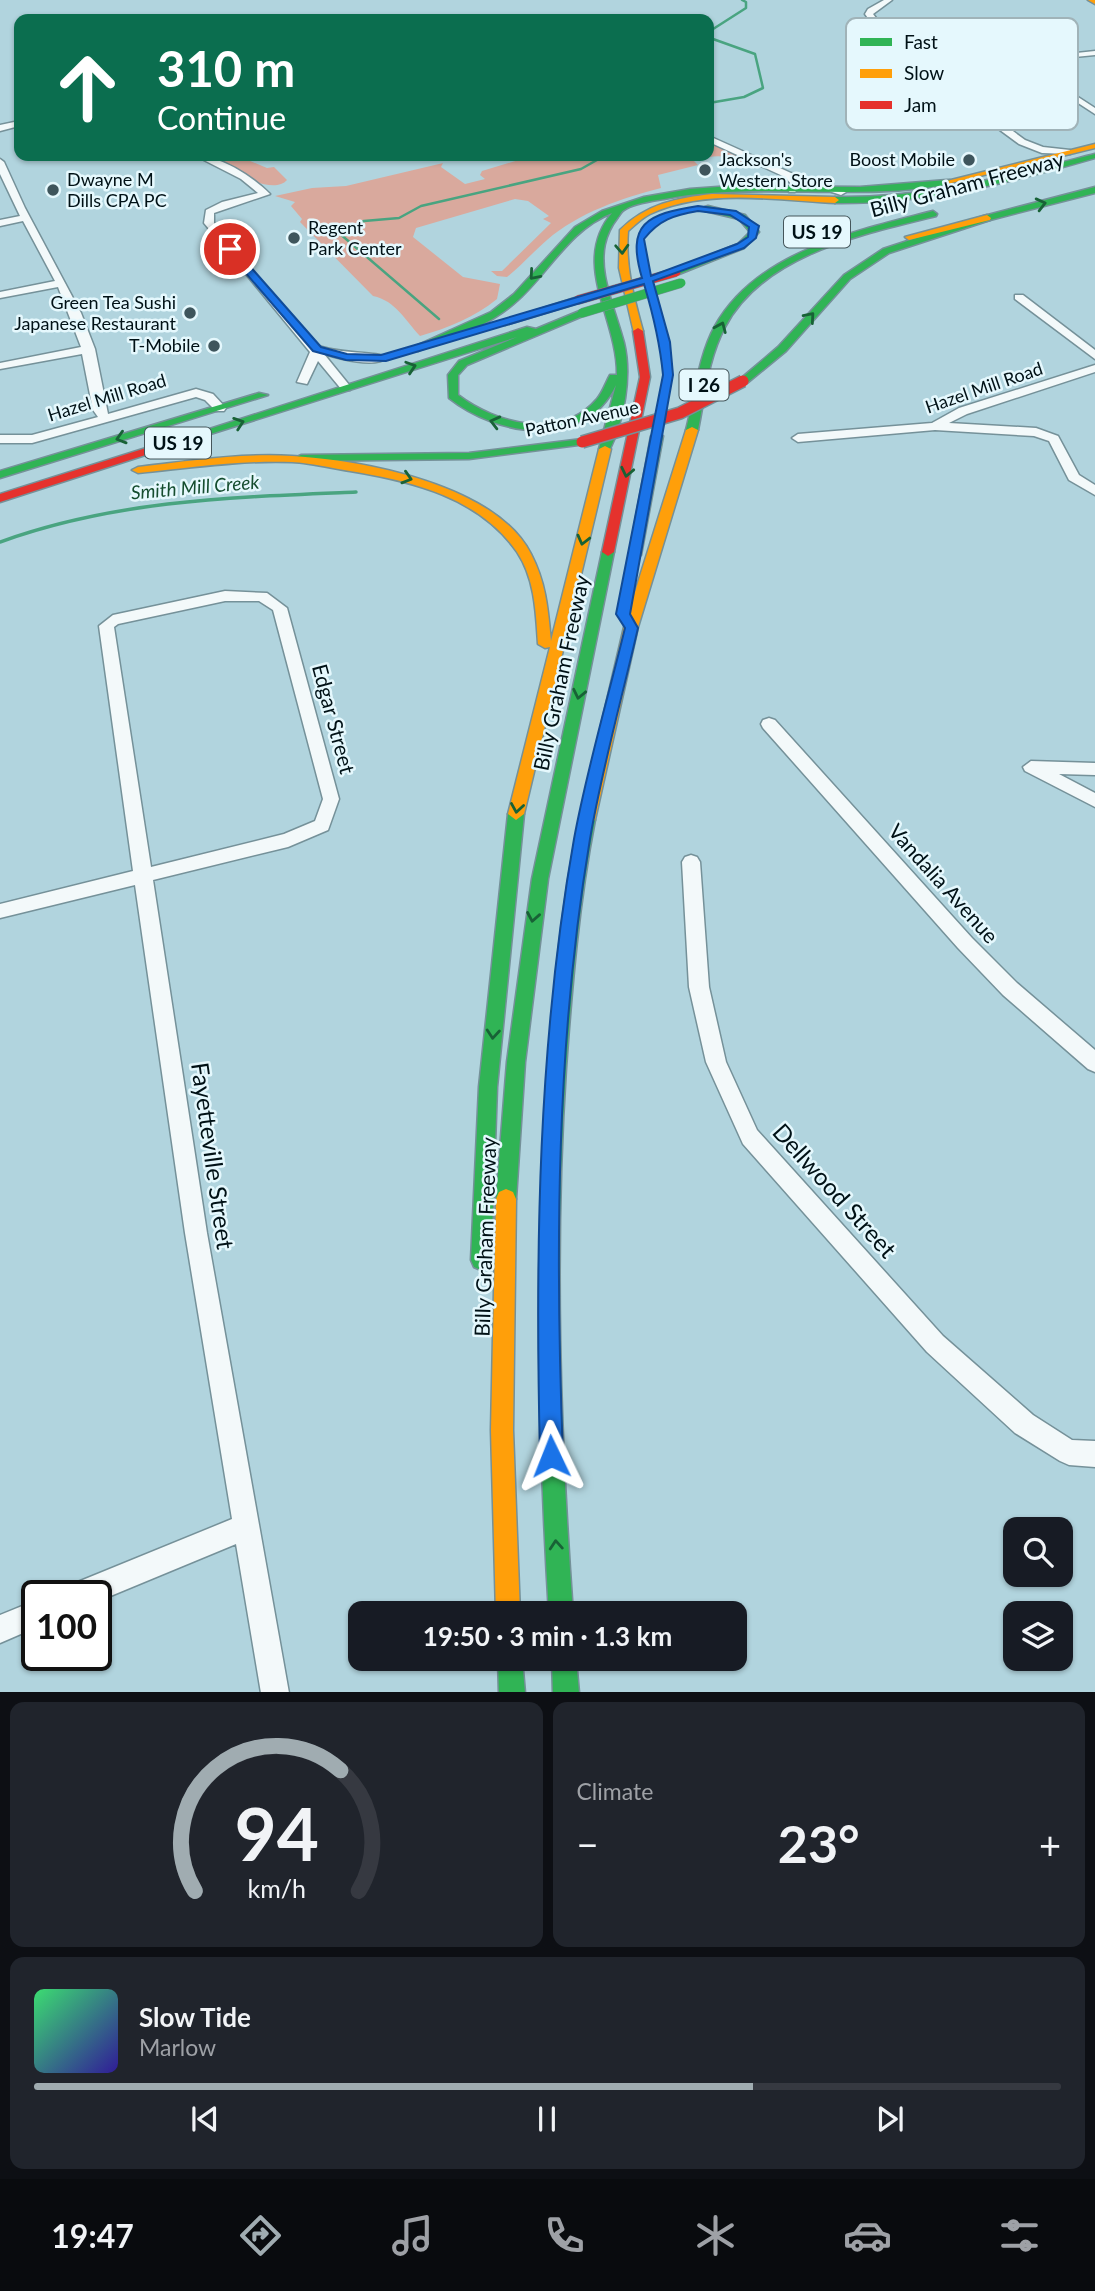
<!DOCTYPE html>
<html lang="en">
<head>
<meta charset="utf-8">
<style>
  body { margin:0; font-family:Lato,sans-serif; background:#20242c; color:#f1f3f6; height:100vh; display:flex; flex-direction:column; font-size:26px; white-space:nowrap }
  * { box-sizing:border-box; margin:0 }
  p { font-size:23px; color:#9ea1a6 }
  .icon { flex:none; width:38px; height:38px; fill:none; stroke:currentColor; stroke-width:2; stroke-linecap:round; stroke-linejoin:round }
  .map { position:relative; height:1692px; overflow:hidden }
  .side { display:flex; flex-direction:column; gap:10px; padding:10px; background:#0d0f14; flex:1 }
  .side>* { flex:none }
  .guide { position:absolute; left:14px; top:14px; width:700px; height:147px; border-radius:14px; box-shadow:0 2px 5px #0004; background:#0b6e4f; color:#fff; overflow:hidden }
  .controls { position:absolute; left:1003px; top:1517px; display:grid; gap:14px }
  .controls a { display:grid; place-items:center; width:70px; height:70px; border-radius:14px; background:#171b24; box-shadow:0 2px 5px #0004; font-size:35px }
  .speed { position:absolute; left:21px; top:1580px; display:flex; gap:14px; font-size:35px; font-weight:700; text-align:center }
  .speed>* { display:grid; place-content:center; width:91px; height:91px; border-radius:50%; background:#171b24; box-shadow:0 2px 5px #0004; line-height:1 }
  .speed .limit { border:4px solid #111; border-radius:10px; background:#fff; color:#111 }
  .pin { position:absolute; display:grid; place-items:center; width:60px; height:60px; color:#fff; margin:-30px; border:4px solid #fff; border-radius:50%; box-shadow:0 2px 7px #0007 }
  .me { position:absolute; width:77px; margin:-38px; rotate:358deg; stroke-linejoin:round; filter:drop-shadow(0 0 5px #0008) }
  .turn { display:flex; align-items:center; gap:24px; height:147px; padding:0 28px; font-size:32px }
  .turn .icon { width:91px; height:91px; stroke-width:2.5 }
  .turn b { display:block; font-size:49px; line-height:60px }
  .big { font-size:52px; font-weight:700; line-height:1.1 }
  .side .widget { flex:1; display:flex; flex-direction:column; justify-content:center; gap:10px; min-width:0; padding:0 24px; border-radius:14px; background:#20242c }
  .side .dial { align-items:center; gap:0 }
  .dial svg { height:182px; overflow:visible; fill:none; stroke:#363941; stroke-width:7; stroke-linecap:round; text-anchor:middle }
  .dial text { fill:#f1f3f6; stroke:none }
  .song { display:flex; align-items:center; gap:21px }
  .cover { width:84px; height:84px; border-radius:10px; background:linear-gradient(135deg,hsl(140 70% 55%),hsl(250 70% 35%)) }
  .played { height:7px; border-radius:4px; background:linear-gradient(90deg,#a0acb1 70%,#363941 70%) }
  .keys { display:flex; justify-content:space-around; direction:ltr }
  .heat { display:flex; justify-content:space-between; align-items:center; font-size:38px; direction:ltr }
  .side .tiles { flex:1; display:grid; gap:10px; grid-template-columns:1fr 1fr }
  .widget:last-child { grid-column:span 2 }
  .trip { position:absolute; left:348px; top:1601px; width:399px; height:70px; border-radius:14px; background:#171b24; box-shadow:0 2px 5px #0004; font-weight:700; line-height:70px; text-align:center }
  .tab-bar { display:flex; height:112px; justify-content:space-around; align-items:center; background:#090b0e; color:#9ea1a6 }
  .tab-bar .icon { width:49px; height:49px }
  .tab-bar .active { color:#a0acb1 }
  .tab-bar b { font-size:32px; color:#f1f3f6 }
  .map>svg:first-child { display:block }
</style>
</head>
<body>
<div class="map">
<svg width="1095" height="1693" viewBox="0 0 1095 1693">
  <rect width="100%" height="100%" fill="#b1d4de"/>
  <!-- green -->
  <path fill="#d9a99d" d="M 709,142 L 759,166 L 749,167 C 731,154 715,154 694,161 L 698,165 L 658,175 L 661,188 C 622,198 578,213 547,240 C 533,252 522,265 507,277 L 497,276 L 491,271 L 502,271 L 551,223 L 543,219 L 549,216 L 528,201 L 515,199 L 416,228 L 413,237 L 463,277 L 500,284 L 497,299 C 475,317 448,328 420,336 C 405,320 396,301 373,296 L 300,222 L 302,219 L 291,206 L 295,202 L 275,196 L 312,188 L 346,186 L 439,164 L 443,163 L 441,167 L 465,184 L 485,179 L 480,175 L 482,171 L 532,156 L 709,156 Z
    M 202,156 L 238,156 L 267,168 L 274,167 L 287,180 C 271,198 222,165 202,156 Z"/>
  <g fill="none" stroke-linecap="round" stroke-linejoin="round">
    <!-- stream-far1 -->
    <path stroke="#49a480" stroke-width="2.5" d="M 709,103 L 744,97 L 763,88 L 755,54 L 713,39 L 710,31 L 746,8 L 746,2 L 742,0
      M 439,319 L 339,233 L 364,221 L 399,218 L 421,206 L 581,169 L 604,156"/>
    <!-- stream -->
    <path stroke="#49a480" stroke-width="3.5" d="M 0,542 C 116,500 234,497 356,492"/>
    <defs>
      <path id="street" d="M 884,0 L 892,0 L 873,14 L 897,46 L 1025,140 L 1043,147 L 1070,150 L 1070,154 L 1042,153 L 1019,144 L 891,50 L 865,14 L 868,9 Z
        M 1095,51 L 1095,55 L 1024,62 L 1095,108 L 1095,114 L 1012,60 Z
        M 19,121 L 19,126 L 0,131 L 0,125 Z
        M 709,136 L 791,173 L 846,192 L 841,195 L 799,181 L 800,187 L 795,192 L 789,192 L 792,185 L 785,177 L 709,142 Z
        M 196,156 C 221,156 252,176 270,194 L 214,213 L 214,223 C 229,241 306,341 319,346 C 338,354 378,351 388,358 C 373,368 341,359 324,354 L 350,386 L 350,390 L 342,390 L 318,361 L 307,384 L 297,382 L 310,352 L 204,223 L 206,210 L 222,202 L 258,193 L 241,179 Z
        M 0,159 L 4,162 L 25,208 L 81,313 L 95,349 L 108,414 L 196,389 L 213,394 L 226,408 L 224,411 L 216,411 L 205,400 L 196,397 L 32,443 L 0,443 L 0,435 L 32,435 L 98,417 L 93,410 L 82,354 L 0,369 L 0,363 L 81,347 L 58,287 L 0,298 L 0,292 L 55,281 L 23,221 L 0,226 L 0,220 L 20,216 L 0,174 Z
        M 1015,295 L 1023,295 L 1095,350 L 1095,359 L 1015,299 Z
        M 1095,365 L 1095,372 L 967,414 L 949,423 L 1036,428 L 1058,436 L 1079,475 L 1095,485 L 1095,495 L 1069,480 L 1049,441 L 1034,436 L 935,430 L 798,442 L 792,438 L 798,434 L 932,423 L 959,408 Z
        M 225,591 L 267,593 L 287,608 L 339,799 L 328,830 L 288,847 L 153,880 L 207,1233 L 289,1693 L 261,1693 L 236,1544 L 96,1602 L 96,1596 L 65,1596 L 68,1586 L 232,1519 L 185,1233 L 135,885 L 0,918 L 0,904 L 133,871 L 99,626 L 113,615 ZM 225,601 L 259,601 L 273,610 L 323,799 L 315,821 L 284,834 L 151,867 L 114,627 L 118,624 Z
        M 769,718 L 775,720 L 972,938 L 1017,983 L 1095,1050 L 1095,1072 L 1088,1069 L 1003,995 L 958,948 L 763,728 L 761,724 L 763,720 Z
        M 1031,761 L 1095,763 L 1095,775 L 1059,774 L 1095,793 L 1095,807 L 1025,771 L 1023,767 Z
        M 691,855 L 697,857 L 700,862 L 709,987 L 726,1062 L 757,1130 L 943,1336 L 1033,1415 L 1072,1440 L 1095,1441 L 1095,1467 L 1069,1465 L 1060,1461 L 1015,1433 L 927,1352 L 743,1144 L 706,1062 L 689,987 L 682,862 L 685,857 Z
        M 37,1600 L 37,1627 L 0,1643 L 0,1615 Z"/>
      <path id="fast" d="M 1095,154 L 1095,158 C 1009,183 925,204 835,203 L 831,200 L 835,197 C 926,199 1008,176 1095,154 Z
        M 947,180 L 950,180 L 950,184 C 856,202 759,181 664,199 C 652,201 634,203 624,210 C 621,211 620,215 618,217 C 604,235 601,253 605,276 C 609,299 618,320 624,343 C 632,376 624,421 609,451 L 599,449 L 616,385 C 584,451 497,436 449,398 L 448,375 L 459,361 L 517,337 L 204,436 L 194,434 L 527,327 L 536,329 L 582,310 L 585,311 L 585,315 L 467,365 L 458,375 L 458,395 C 496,424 561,441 597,399 C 603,392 606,382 610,375 L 617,375 C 618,318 570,264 612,213 C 570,229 550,271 518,300 C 490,326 453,338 418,351 L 409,349 L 491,312 L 514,294 L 575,227 L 602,211 L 644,197 L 690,189 L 732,186 L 860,187 Z
        M 1095,187 L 1095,193 L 990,220 L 889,253 L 850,279 L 786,351 L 747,383 L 738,381 L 778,347 L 844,275 L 883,249 L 984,216 Z
        M 708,206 L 745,215 L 759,232 L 744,248 L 679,274 L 673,274 L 673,270 L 738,244 L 750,232 L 739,219 L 705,211 L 705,207 Z
        M 933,211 L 937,214 L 936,216 C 864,234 763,254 725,327 C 708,358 705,396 698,430 L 688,432 L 686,430 C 695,396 698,357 715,326 C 757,251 856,231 933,211 Z
        M 578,297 L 581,298 L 581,302 L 505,325 L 500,322 Z
        M 259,393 L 268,395 L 0,478 L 0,471 Z
        M 657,433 L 663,436 L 641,555 L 635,559 L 629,555 L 651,436 Z
        M 582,439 L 588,442 L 586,444 L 469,459 L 301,461 L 295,458 L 301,455 L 469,453 Z
        M 608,548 L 614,552 L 548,879 L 525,1062 L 516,1199 L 513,1206 L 506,1209 L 499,1206 L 496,1199 L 507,1062 L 532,879 L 602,552 Z
        M 516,808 L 524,814 L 497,1087 L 491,1260 L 488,1267 L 481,1270 L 474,1267 L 471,1260 L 479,1087 L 508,814 Z
        M 587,814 L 595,820 C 579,902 572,985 566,1068 C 554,1250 560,1432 573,1614 L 549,1614 C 538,1431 534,1249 548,1067 C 554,984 562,902 579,820 Z
        M 498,1659 L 522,1659 L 525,1693 L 499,1693 Z
        M 552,1659 L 576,1659 L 579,1693 L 553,1693 Z"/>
      <path id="slow" d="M 1088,0 L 1095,0 L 1095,4 Z
        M 1095,144 L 1095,148 L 947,184 L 943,182 Z
        M 712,194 L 835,197 L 839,200 L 835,203 C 776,200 705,188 650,214 C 642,218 635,225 628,231 C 625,266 634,298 643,331 L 634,333 L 619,268 L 620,230 C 646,204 677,198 712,194 Z
        M 987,215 L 991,218 L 990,220 L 909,240 L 905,237 Z
        M 692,427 L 698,430 L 638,627 L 595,820 L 587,826 L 579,820 L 624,627 L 686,430 Z
        M 605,446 L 611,449 L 524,814 L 516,820 L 508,814 L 550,647 L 545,648 L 538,644 C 536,613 535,579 517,552 C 479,497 411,481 350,471 C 331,468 311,463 292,462 C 241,460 189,468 138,473 L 132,470 L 138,467 C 189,461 241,453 292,456 C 363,460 496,485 531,554 C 546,583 548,609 551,641 L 599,449 Z
        M 506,1189 L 513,1192 L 516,1199 L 513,1430 L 520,1614 L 496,1614 L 491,1430 L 496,1199 L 499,1192 Z"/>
      <path id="jam" d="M 638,328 L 643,331 L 650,377 L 614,552 L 608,556 L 602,552 L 640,377 L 633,331 Z
        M 200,431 L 206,434 L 204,436 L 0,502 L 0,494 Z"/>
    </defs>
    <!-- street casing -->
    <use href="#street" stroke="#759199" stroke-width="3"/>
    <!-- fast casing -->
    <use href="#fast" stroke="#759199" stroke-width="3"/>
    <!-- slow casing -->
    <use href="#slow" stroke="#759199" stroke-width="3"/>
    <!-- jam casing -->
    <use href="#jam" stroke="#759199" stroke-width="3"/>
    <!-- street -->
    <use href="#street" fill="#f3f9fa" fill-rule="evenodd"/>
    <!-- fast -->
    <use href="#fast" fill="#30b455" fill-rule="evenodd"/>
    <!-- slow -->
    <use href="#slow" fill="#ff9f0a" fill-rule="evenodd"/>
    <!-- jam -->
    <use href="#jam" fill="#e5322d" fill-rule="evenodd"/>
    <defs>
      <path id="fast-bridge" d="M 582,313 L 681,283"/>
      <path id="jam-bridge-far1" d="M 578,300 L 676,272"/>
      <path id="jam-bridge" d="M 582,442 L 680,413 L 743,381"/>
    </defs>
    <!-- fast-bridge casing -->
    <use href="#fast-bridge" stroke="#759199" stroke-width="10" stroke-linecap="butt"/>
    <!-- jam-bridge-far1 casing -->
    <use href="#jam-bridge-far1" stroke="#759199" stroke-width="10" stroke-linecap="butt"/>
    <!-- jam-bridge casing -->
    <use href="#jam-bridge" stroke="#759199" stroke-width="14" stroke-linecap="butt"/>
    <!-- fast-bridge -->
    <use href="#fast-bridge" stroke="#30b455" stroke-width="9"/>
    <!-- jam-bridge-far1 -->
    <use href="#jam-bridge-far1" stroke="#e5322d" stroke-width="9"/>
    <!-- jam-bridge -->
    <use href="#jam-bridge" stroke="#e5322d" stroke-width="11"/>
  </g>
  <!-- one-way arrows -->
  <defs><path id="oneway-chevron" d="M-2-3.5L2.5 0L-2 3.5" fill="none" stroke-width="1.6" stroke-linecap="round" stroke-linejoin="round" transform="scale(1.75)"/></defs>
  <g stroke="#186236">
    <use href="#oneway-chevron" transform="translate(1041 204) rotate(-14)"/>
    <use href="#oneway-chevron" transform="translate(622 249) rotate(87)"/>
    <use href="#oneway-chevron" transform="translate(534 275) rotate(131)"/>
    <use href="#oneway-chevron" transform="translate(810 317) rotate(-49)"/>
    <use href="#oneway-chevron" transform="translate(721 327) rotate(-67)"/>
    <use href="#oneway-chevron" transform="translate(411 367) rotate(-18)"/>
    <use href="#oneway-chevron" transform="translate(495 422) rotate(-166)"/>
    <use href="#oneway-chevron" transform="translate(239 423) rotate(-19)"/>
    <use href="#oneway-chevron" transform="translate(121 438) rotate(163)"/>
    <use href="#oneway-chevron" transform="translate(627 472) rotate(102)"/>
    <use href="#oneway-chevron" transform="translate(407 478) rotate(17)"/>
    <use href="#oneway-chevron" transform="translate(583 540) rotate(104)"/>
    <use href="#oneway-chevron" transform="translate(579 694) rotate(102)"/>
    <use href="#oneway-chevron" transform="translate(517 808) rotate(99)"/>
    <use href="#oneway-chevron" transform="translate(533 917) rotate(100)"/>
    <use href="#oneway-chevron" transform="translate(493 1034) rotate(95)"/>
    <use href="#oneway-chevron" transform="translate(556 1545) rotate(-94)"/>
  </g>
  <!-- route -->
  <path fill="#1a73e8" stroke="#114b97" stroke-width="2" fill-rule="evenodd" d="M 698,206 L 736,211 L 759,226 L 756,238 L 744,248 L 653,281 L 670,342 L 673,375 L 630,614 L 638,628 C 622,698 602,768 590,839 C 556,1042 555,1251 563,1456 L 560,1464 L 551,1468 L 543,1464 L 540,1456 C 535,1251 538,1042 574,839 C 587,768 608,698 625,628 L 616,614 L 663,375 C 660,343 653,314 644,284 L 386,361 L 346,360 L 313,351 L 225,249 L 233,247 L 321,347 L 347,354 L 381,355 L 642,278 C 626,224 646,214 698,206 ZM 698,211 L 730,215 L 749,227 L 748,237 L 737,244 L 651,276 L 644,239 C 659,220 674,215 698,211 Z"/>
  <!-- markers -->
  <g fill="#3e555c" stroke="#e5f8fd" stroke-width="2.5">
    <circle cx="969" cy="160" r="7"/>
    <circle cx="705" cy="170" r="7"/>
    <circle cx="53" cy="190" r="7"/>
    <circle cx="294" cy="238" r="7"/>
    <circle cx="190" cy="313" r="7"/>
    <circle cx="214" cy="346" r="7"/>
  </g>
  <g text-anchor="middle" stroke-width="5" stroke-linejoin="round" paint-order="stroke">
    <!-- far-poi labels -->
    <g font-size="18" fill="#001116" stroke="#e5f8fd" text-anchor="start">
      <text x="719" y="166">Jackson's<tspan x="719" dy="21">Western Store</tspan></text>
      <text x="955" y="166" text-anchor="end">Boost Mobile</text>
      <text x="67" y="186">Dwayne M<tspan x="67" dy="21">Dills CPA PC</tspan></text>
      <text x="308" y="234">Regent<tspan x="308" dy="21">Park Center</tspan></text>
      <text x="176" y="309" text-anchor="end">Green Tea Sushi<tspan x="176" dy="21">Japanese Restaurant</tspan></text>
      <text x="200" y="352" text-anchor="end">T-Mobile</text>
    </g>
    <!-- far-street labels -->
    <g font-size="18" fill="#001116" stroke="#e5f8fd">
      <text transform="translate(984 388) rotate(-19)" y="6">Hazel Mill Road</text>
      <text transform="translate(107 398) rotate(-17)" y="6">Hazel Mill Road</text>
      <text transform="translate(582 419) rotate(-12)" y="6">Patton Avenue</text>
    </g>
    <!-- shield labels -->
    <g fill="#e5f8fd" stroke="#45565b" stroke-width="2">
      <rect x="784" y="216.5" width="66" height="31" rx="5"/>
      <rect x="679.5" y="369.5" width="49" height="31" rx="5"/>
      <rect x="145" y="427.5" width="66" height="31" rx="5"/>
    </g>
    <g font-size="19" font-weight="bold" fill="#001116">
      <text x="817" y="239">US 19</text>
      <text x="704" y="392">I 26</text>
      <text x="178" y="450">US 19</text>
    </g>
    <!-- far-water labels -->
    <g font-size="19" font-style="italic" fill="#154d2f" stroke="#e5f8fd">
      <text transform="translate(195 487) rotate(-5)" y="7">Smith Mill Creek</text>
    </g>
    <!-- street labels -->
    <g font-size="21" fill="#001116" stroke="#e5f8fd">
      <text transform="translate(967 185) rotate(-15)" y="7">Billy Graham Freeway</text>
      <text transform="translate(562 673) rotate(-78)" y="7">Billy Graham Freeway</text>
      <text transform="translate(333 719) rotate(75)" y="7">Edgar Street</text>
      <text transform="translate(943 884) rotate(48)" y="7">Vandalia Avenue</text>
      <text transform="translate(486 1237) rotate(-88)" y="7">Billy Graham Freeway</text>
    </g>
    <!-- near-street labels -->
    <g font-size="24" fill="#001116" stroke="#e5f8fd">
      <text transform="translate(212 1156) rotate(82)" y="8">Fayetteville Street</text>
      <text transform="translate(834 1191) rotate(48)" y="8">Dellwood Street</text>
    </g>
  </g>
  <!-- legend -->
  <rect x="846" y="18" width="232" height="112" rx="10" fill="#e5f8fd" stroke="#a0b3b8" stroke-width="2"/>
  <rect x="860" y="38" width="32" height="8" fill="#30b455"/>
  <rect x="860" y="69" width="32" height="9" fill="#ff9f0a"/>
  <rect x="860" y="101" width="32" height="8" fill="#e5322d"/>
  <g font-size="19" fill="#001116">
    <text x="904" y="49">Fast</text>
    <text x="904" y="80">Slow</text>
    <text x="904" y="112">Jam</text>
  </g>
</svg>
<div class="controls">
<a><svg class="icon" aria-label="search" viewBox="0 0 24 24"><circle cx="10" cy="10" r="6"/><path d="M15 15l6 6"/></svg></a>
<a><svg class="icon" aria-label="layers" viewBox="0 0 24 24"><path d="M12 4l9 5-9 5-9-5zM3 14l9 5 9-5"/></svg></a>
</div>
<div class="speed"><div class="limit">100</div></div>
<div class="pin" style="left:230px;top:249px;background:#d93025"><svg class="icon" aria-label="arrive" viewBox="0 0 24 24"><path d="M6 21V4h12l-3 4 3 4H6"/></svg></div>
<svg class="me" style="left:551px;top:1456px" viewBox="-20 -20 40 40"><path d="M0-17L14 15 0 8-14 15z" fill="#1a73e8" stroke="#fff" stroke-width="4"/></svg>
<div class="trip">19:50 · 3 min · 1.3 km</div>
<div class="guide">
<div class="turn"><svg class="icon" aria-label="ahead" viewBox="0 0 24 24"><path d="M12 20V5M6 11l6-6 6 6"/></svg><div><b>310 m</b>Continue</div></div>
</div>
</div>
<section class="side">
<div class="tiles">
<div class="widget dial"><svg viewBox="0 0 100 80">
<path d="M14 69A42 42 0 1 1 86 69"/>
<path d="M14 69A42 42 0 0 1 78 16" stroke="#a0acb1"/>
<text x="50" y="56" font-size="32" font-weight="700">94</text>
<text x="50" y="72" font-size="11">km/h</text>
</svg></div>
<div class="widget"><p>Climate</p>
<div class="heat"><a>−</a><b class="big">23°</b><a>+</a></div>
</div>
<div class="widget">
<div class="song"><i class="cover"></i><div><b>Slow Tide</b><p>Marlow</p></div></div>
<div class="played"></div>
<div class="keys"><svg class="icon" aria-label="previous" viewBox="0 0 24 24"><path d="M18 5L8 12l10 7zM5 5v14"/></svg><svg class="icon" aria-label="pause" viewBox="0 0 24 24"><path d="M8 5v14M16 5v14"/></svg><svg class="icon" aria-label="next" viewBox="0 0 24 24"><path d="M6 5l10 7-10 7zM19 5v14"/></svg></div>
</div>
</div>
</section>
<nav class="tab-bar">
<b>19:47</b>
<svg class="icon active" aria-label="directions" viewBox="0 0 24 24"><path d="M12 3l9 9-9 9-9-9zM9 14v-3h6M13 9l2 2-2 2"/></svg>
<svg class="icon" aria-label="music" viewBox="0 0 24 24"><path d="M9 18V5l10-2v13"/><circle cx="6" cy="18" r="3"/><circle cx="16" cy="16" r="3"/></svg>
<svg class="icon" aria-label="phone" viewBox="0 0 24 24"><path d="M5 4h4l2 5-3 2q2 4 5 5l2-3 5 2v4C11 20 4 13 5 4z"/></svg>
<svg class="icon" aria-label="climate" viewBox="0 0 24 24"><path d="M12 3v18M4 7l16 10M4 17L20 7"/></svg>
<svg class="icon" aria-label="car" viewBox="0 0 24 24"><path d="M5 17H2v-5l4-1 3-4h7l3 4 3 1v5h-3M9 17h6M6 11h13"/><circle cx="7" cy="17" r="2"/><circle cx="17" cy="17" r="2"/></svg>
<svg class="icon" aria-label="filters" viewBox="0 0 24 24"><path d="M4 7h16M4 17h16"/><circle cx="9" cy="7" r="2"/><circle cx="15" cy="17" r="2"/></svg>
</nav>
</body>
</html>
